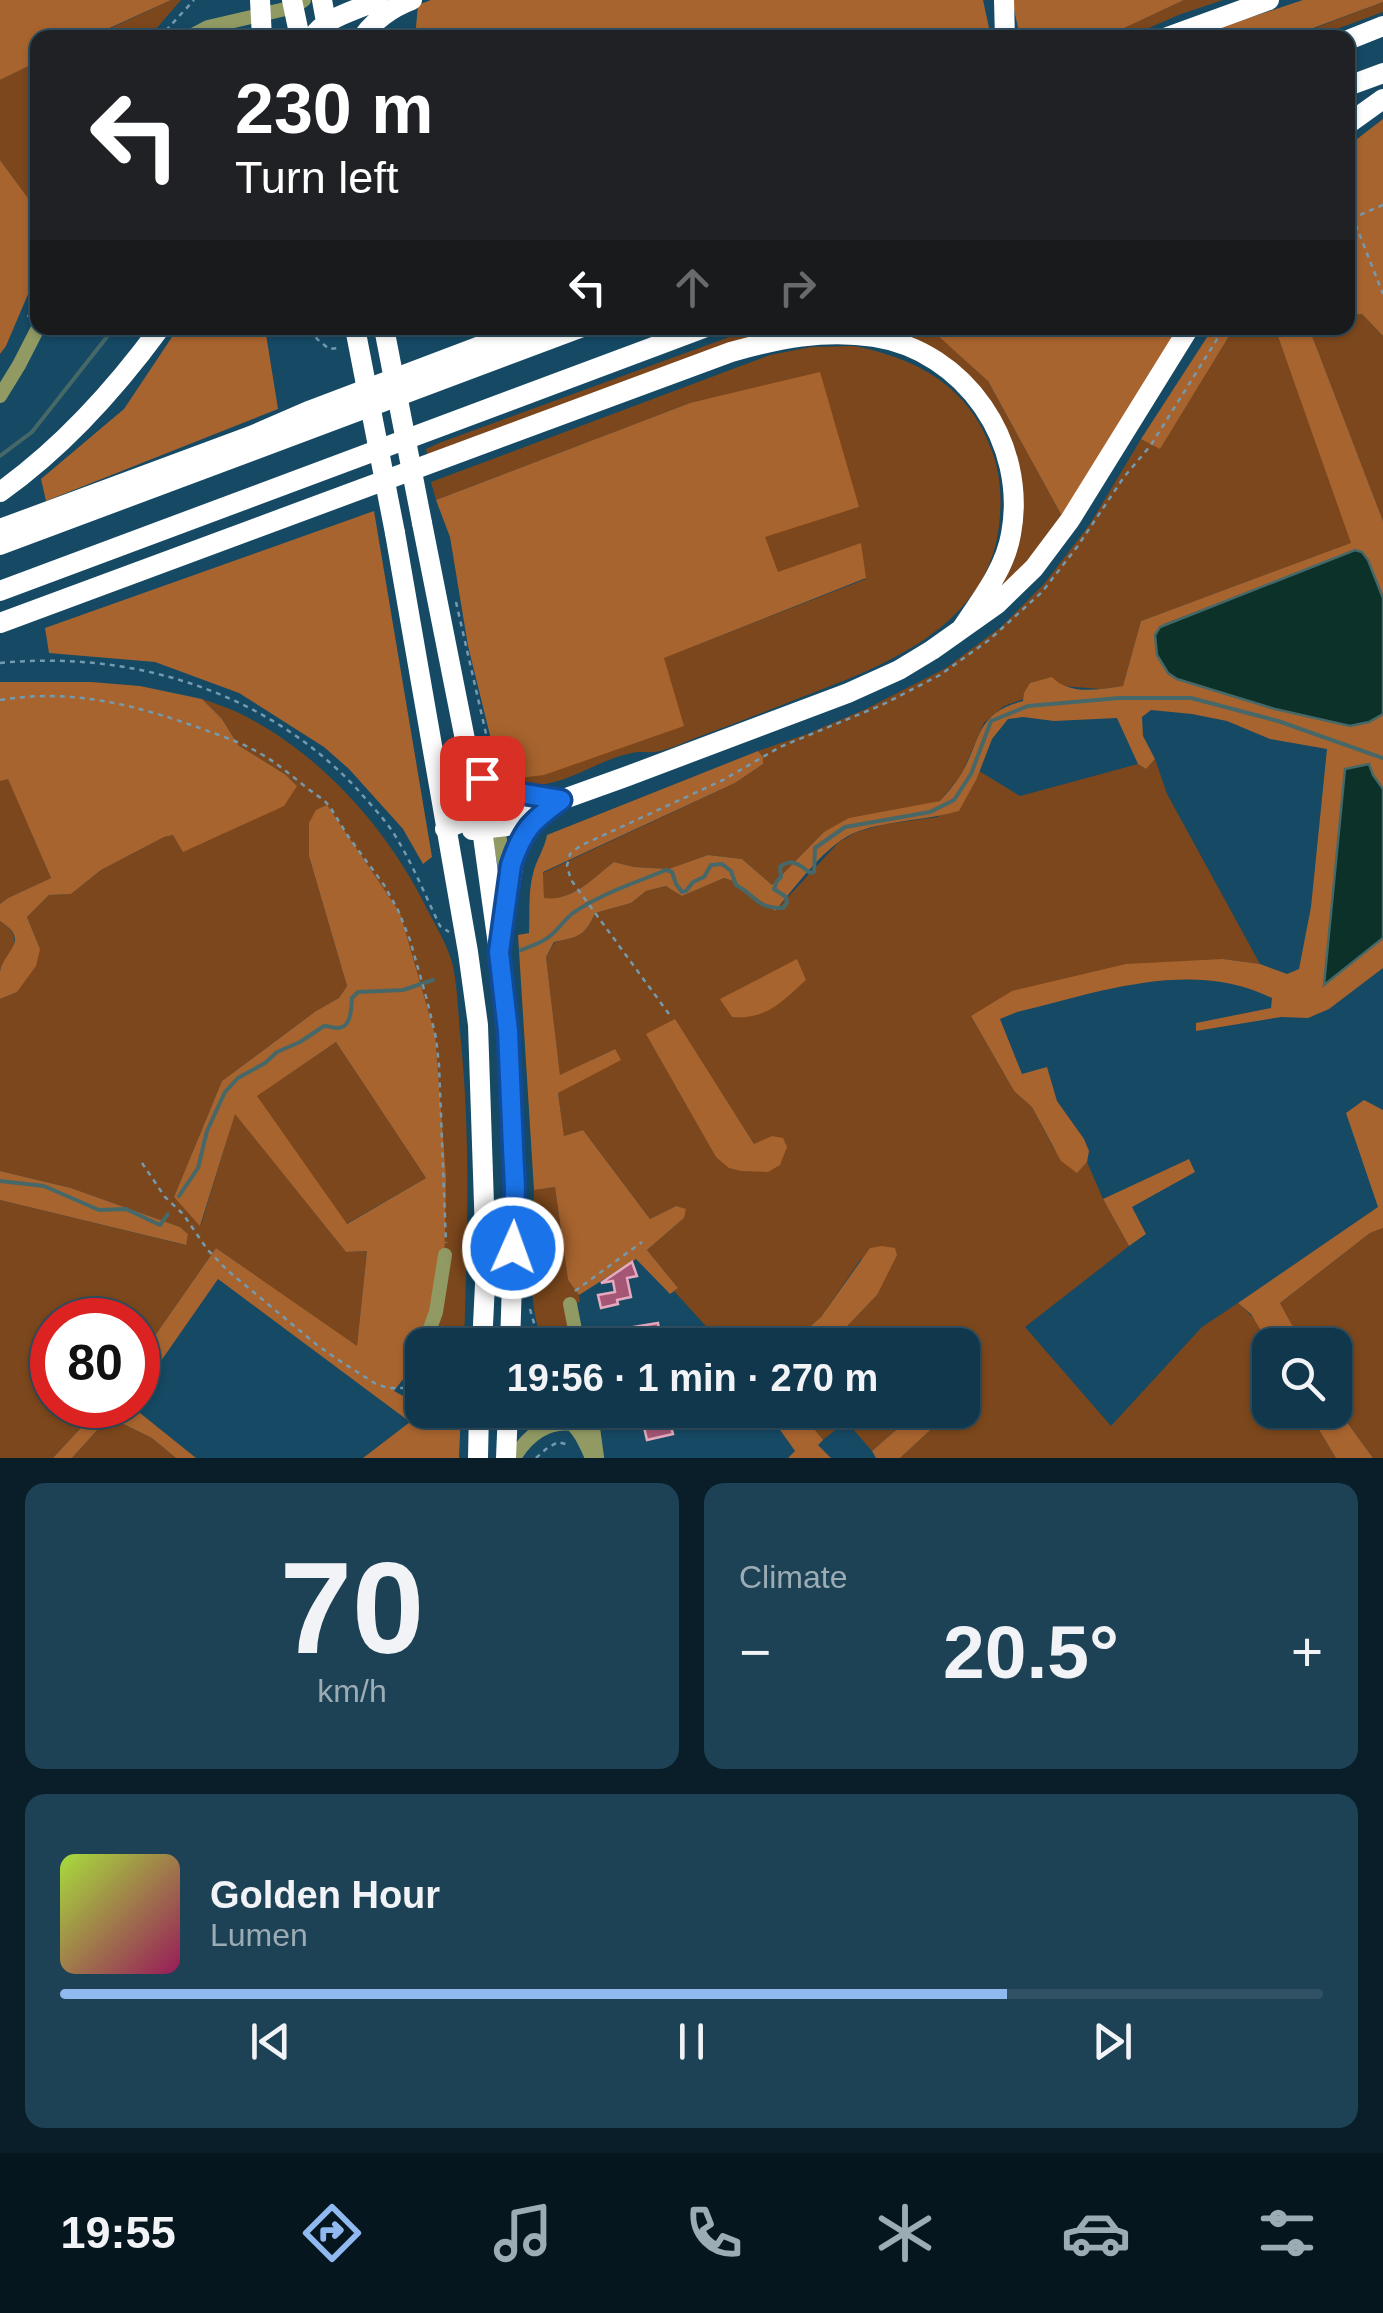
<!DOCTYPE html>
<html lang="en">
<head>
<meta charset="utf-8">
<style>
  body { margin:0; font-family:Arial,sans-serif; background:#1e4255; color:#f1f3f6; height:100vh; display:flex; flex-direction:column; font-size:38px; white-space:nowrap }
  * { box-sizing:border-box; margin:0 }
  p { font-size:32px; color:#9cacb5 }
  .icon { flex:none; width:55px; height:55px; fill:none; stroke:currentColor; stroke-width:2; stroke-linecap:round; stroke-linejoin:round }
  .map { position:relative; height:1458px; overflow:hidden }
  .details { display:flex; flex-direction:column; gap:25px; padding:25px; background:#091e29; flex:1 }
  .details>* { flex:none }
  .top-card { position:absolute; left:30px; top:30px; width:1325px; height:305px; border-radius:20px; box-shadow:0 2px 8px #0004,0 0 0 2px #305163; background:#202124; color:#fff; overflow:hidden }
  .tools { position:absolute; left:1252px; top:1328px; display:grid; gap:20px }
  .tools a { display:grid; place-items:center; width:100px; height:100px; border-radius:20px; background:#10374b; box-shadow:0 2px 8px #0004,0 0 0 2px #305163; font-size:50px }
  .speed { position:absolute; left:30px; top:1298px; display:flex; gap:20px; font-size:50px; font-weight:700; text-align:center }
  .speed>* { display:grid; place-content:center; width:130px; height:130px; border-radius:50%; background:#10374b; box-shadow:0 2px 8px #0004,0 0 0 2px #305163; line-height:1 }
  .speed .limit { border:15px solid #d22; background:#fff; color:#111 }
  .pin { position:absolute; display:grid; place-items:center; width:85px; height:85px; color:#fff; margin:-42px; border-radius:20px; box-shadow:0 5px 15px #0006 }
  .me { position:absolute; width:110px; margin:-55px; rotate:2deg; stroke-linejoin:round; filter:drop-shadow(0 0 8px #0008) }
  .turn { display:flex; align-items:center; gap:35px; height:210px; padding:0 40px; font-size:45px }
  .turn .icon { width:130px; height:130px; stroke-width:2.5 }
  .turn b { display:block; font-size:70px; line-height:85px }
  .lanes { display:flex; align-items:center; height:95px; padding:0 40px; background:#0003; justify-content:center; gap:50px; direction:ltr }
  .lanes .off { opacity:.35 }
  .big { font-size:75px; font-weight:700; line-height:1.1 }
  .details .widget { flex:1; display:flex; flex-direction:column; justify-content:center; gap:15px; min-width:0; padding:0 35px; border-radius:20px; background:#1e4255 }
  .details .dial { align-items:center; gap:0 }
  .dial b { font-size:130px; line-height:1 }
  .song { display:flex; align-items:center; gap:30px }
  .cover { width:120px; height:120px; border-radius:15px; background:linear-gradient(135deg,hsl(80 70% 55%),hsl(330 70% 35%)) }
  .played { height:10px; border-radius:5px; background:linear-gradient(90deg,#90b9f0 75%,#305163 75%) }
  .keys { display:flex; justify-content:space-around; direction:ltr }
  .heat { display:flex; justify-content:space-between; align-items:center; font-size:55px; direction:ltr }
  .details .tiles { flex:1; display:grid; gap:25px; grid-template-columns:1fr 1fr }
  .widget:last-child { grid-column:span 2 }
  .trip { position:absolute; left:405px; top:1328px; width:575px; height:100px; border-radius:20px; background:#10374b; box-shadow:0 2px 8px #0004,0 0 0 2px #305163; font-weight:700; line-height:100px; text-align:center }
  .dock { display:flex; height:160px; justify-content:space-around; align-items:center; background:#06161e; color:#9cacb5 }
  .dock .icon { width:70px; height:70px }
  .dock .on { color:#90b9f0 }
  .dock b { font-size:45px; color:#f1f3f6 }
  .map>svg:first-child { display:block }
</style>
</head>
<body>
<div class="map">
<svg width="1383" height="1458" viewBox="0 0 1383 1458">
  <rect width="100%" height="100%" fill="#154964"/>
  <!-- green -->
  <path fill="#7c471c" fill-rule="evenodd" d="M 171,0 L 181,0 L 149,37 L 90,38 Z
    M 1184,0 L 1223,0 L 1181,14 L 1128,37 L 1103,38 Z
    M 1383,2 L 1383,12 L 1315,37 L 1289,38 Z
    M 37,62 L 37,212 L 0,160 L 0,80 Z
    M 1362,314 L 1383,336 L 1383,521 L 1309,328 L 1348,328 L 1348,315 Z
    M 754,328 L 810,328 L 428,458 L 426,449 L 439,443 Z
    M 926,328 L 954,328 L 937,334 L 988,381 L 1063,518 L 1011,585 L 994,598 L 1015,555 L 1006,431 L 905,335 Z
    M 1234,328 L 1275,328 L 1352,543 L 1141,621 L 1123,686 L 1101,689 L 1061,686 L 1004,706 L 984,723 L 961,775 L 940,801 L 824,832 L 772,885 L 742,859 L 708,855 L 670,869 L 634,867 L 614,862 C 592,879 572,901 544,899 L 543,873 L 735,783 L 763,764 L 763,757 L 758,751 L 807,734 L 866,709 L 946,668 L 1001,627 L 1044,584 L 1090,524 L 1141,439 L 1160,448 Z
    M 854,346 C 918,359 969,386 992,451 C 1001,476 1002,500 999,526 C 987,629 881,667 797,699 C 764,712 731,725 698,737 C 684,742 669,750 655,752 C 647,753 639,751 632,753 C 600,759 572,782 538,785 C 527,786 513,782 501,780 L 663,658 L 866,579 L 777,572 L 764,536 L 859,507 L 690,403 L 436,500 L 431,482 L 770,355 L 811,347 Z
    M 202,699 C 214,703 226,707 237,712 C 320,752 389,830 428,911 C 438,930 448,946 453,966 C 458,990 458,1017 461,1042 C 471,1143 467,1244 464,1345 L 424,1345 L 446,1177 L 309,856 L 347,986 L 339,998 L 316,1011 L 222,1081 L 174,1197 L 201,1225 L 235,1113 L 346,1252 L 367,1251 L 357,1347 L 216,1248 L 138,1360 L 138,1320 L 52,1320 L 52,1405 L 102,1405 L 53,1458 L 0,1458 L 0,1200 L 185,1245 L 188,1234 L 180,1227 L 71,1188 L 0,1171 L 0,999 L 17,992 L 40,949 L 27,917 L 49,895 L 71,894 L 101,870 L 164,837 L 173,835 L 184,851 L 296,785 L 286,775 L 238,745 L 222,719 Z
    M 1155,759 L 1167,794 L 1260,964 L 1223,959 L 971,1016 L 1014,1091 L 1032,1107 L 1053,1147 L 1077,1172 L 1087,1162 L 1103,1199 L 1129,1246 L 1025,1327 L 1111,1426 L 1202,1327 L 1238,1303 C 1277,1335 1270,1364 1270,1410 L 1307,1410 L 1336,1458 L 900,1458 L 939,1422 L 929,1410 L 962,1410 L 962,1345 L 829,1345 L 877,1295 L 861,1259 L 821,1317 L 789,1345 L 723,1345 L 674,1291 L 678,1288 L 647,1250 L 684,1218 L 676,1206 L 650,1219 L 583,1130 L 564,1136 L 558,1093 L 614,1049 L 560,1076 L 546,957 L 555,942 C 579,937 585,936 595,913 L 631,903 L 646,891 L 667,886 L 682,896 L 724,878 L 733,881 L 775,911 L 839,842 L 857,832 L 886,824 L 938,817 L 977,778 L 979,771 L 1020,796 L 1138,764 L 1146,769 ZM 675,1020 L 754,1144 L 647,1034 Z
    M 8,778 L 51,878 L 8,898 L 0,904 L 0,781 Z
    M 0,921 C 25,937 12,950 0,970 Z
    M 336,1042 L 426,1178 L 346,1224 L 256,1096 Z
    M 555,1187 L 568,1280 L 579,1295 L 580,1302 L 564,1305 L 573,1345 L 545,1345 C 524,1307 533,1234 534,1190 Z
    M 1383,1228 L 1383,1458 L 1373,1458 L 1346,1421 L 1335,1402 L 1335,1345 L 1303,1345 L 1280,1303 L 1370,1233 Z
    M 799,1410 L 919,1410 L 872,1451 L 846,1421 L 823,1440 Z
    M 109,1417 L 152,1438 L 176,1458 L 72,1458 Z"/>
  <!-- forest -->
  <path fill="#a8642e" fill-rule="evenodd" d="M 0,0 L 171,0 L 90,37 L 38,38 L 37,62 L 0,80 Z
    M 431,0 L 983,0 L 991,37 L 415,38 L 418,5 Z
    M 1012,0 L 1184,0 L 1103,38 L 1020,37 Z
    M 1303,0 L 1383,0 L 1383,2 L 1289,37 L 1189,38 Z
    M 1383,119 L 1383,336 L 1362,314 L 1348,315 L 1348,146 Z
    M 0,160 L 38,212 L 37,273 L 6,346 L 0,354 Z
    M 178,328 L 265,328 L 278,409 L 46,501 L 41,479 L 124,409 Z
    M 954,328 L 1185,328 L 1063,518 L 988,381 L 936,334 Z
    M 1213,328 L 1234,328 L 1160,449 L 1141,439 Z
    M 1275,328 L 1309,328 L 1383,521 L 1383,598 L 1368,560 L 1365,555 L 1355,550 L 1164,624 L 1157,655 L 1163,667 L 1177,679 L 1275,709 L 1350,726 L 1369,722 L 1383,714 L 1383,789 L 1373,775 L 1324,984 L 1383,938 L 1383,968 L 1329,1009 L 1308,1018 L 1281,1017 L 1196,1031 L 1196,1023 L 1271,1008 L 1272,998 C 1192,958 1099,992 1017,1012 L 1000,1019 L 1022,1074 L 1047,1067 L 1057,1101 L 1084,1139 L 1089,1151 L 1087,1162 L 1077,1173 L 1061,1161 L 1032,1107 L 1014,1091 L 971,1016 L 1012,991 L 1126,964 L 1223,959 L 1260,964 L 1287,974 L 1299,969 L 1311,907 L 1327,749 L 1270,739 L 1227,721 L 1192,714 L 1151,710 L 1142,717 L 1143,736 L 1155,759 L 1146,769 L 1138,764 L 1117,718 L 1054,721 L 1023,717 L 1008,719 L 992,739 L 977,778 L 959,811 C 927,820 892,820 859,831 C 827,842 797,885 775,911 L 733,881 L 724,878 L 682,896 L 666,886 L 646,891 L 631,903 L 595,913 C 585,936 579,937 554,942 L 546,957 L 560,1075 L 615,1049 L 621,1060 L 558,1093 L 564,1136 L 583,1130 L 650,1219 L 676,1206 L 686,1209 L 684,1218 L 647,1250 L 678,1288 L 670,1294 L 636,1259 L 579,1295 L 568,1280 L 555,1187 L 534,1190 L 518,935 L 529,933 C 530,914 528,892 533,874 C 536,860 545,848 547,835 L 758,751 L 763,757 L 763,764 L 735,783 L 543,872 L 544,898 C 572,902 593,878 614,862 L 634,867 L 669,869 L 708,855 L 742,859 L 772,885 L 824,832 L 849,818 L 940,801 C 947,793 954,785 960,776 C 982,740 974,714 1023,701 L 1024,693 L 1030,683 L 1052,677 C 1070,696 1099,689 1123,686 L 1141,621 L 1351,543 Z
    M 820,372 L 859,507 L 765,537 L 778,572 L 861,543 L 866,578 L 664,658 L 684,726 L 544,775 L 501,780 L 468,646 L 450,537 L 436,500 L 690,403 Z
    M 374,511 L 432,857 L 423,864 L 403,829 L 349,769 L 324,747 L 239,693 L 155,662 L 49,653 L 45,628 Z
    M 0,682 L 91,682 L 140,686 L 202,699 L 222,719 L 238,745 L 286,775 L 297,786 L 284,806 L 183,852 L 173,835 L 164,837 L 101,870 L 71,894 L 49,895 L 27,917 L 40,949 L 36,966 L 17,992 L 0,999 C 0,991 0,980 0,972 C 5,949 31,941 0,921 L 0,904 L 8,898 L 51,878 L 8,779 L 0,781 Z
    M 327,805 L 400,913 L 435,1035 L 446,1177 L 444,1275 L 420,1357 L 394,1391 L 411,1400 L 422,1394 L 422,1410 L 461,1410 L 459,1458 L 363,1458 L 410,1422 L 218,1279 L 138,1394 L 138,1360 L 216,1248 L 357,1346 L 367,1251 L 346,1252 L 235,1114 L 200,1226 L 174,1197 L 222,1081 L 316,1011 L 339,998 L 347,986 L 309,856 L 309,823 L 316,810 ZM 336,1042 L 426,1178 L 347,1224 L 257,1096 Z
    M 797,959 L 806,980 C 783,1001 766,1020 732,1017 L 720,999 Z
    M 675,1019 L 754,1144 L 772,1136 L 783,1138 L 787,1147 L 780,1165 L 768,1172 L 741,1171 L 729,1168 L 716,1157 L 646,1034 Z
    M 1364,1100 L 1383,1110 L 1383,1228 L 1370,1233 L 1280,1303 L 1303,1345 L 1270,1346 L 1251,1314 L 1238,1303 L 1378,1207 L 1346,1113 Z
    M 1189,1159 L 1195,1172 L 1132,1207 L 1146,1234 L 1129,1246 L 1103,1199 Z
    M 0,1171 L 71,1188 L 180,1227 L 188,1234 L 186,1245 L 0,1200 Z
    M 882,1246 L 895,1248 L 897,1255 L 877,1295 L 829,1345 L 789,1345 L 821,1317 L 870,1248 Z
    M 1335,1402 L 1346,1421 L 1373,1458 L 1336,1458 L 1307,1410 L 1335,1410 Z
    M 102,1405 L 130,1405 L 196,1458 L 176,1458 L 152,1438 L 109,1417 L 72,1458 L 53,1458 Z
    M 766,1410 L 799,1410 L 823,1440 L 818,1445 L 831,1458 L 788,1458 L 795,1451 Z
    M 919,1410 L 929,1410 L 939,1422 L 900,1458 L 876,1458 L 872,1451 Z"/>
  <!-- water -->
  <path fill="#0c3129" stroke="#476868" stroke-width="2.5" d="M 1355,550 L 1362,552 L 1368,560 L 1383,598 L 1383,714 L 1369,722 L 1350,726 L 1275,709 L 1177,679 L 1168,673 L 1157,655 L 1155,635 L 1160,627 Z
    M 1369,764 L 1373,775 L 1383,789 L 1383,938 L 1324,985 L 1345,769 Z"/>
  <g fill="none" stroke-linecap="round" stroke-linejoin="round">
    <!-- stream -->
    <path stroke="#476868" stroke-width="4" d="M 0,456 L 32,432 L 114,328
      M 521,950 C 531,946 542,943 550,936 C 559,929 564,920 573,913 C 602,893 635,883 666,870 L 672,872 L 676,884 L 682,892 L 686,891 L 693,882 L 704,877 L 711,865 L 722,864 L 731,871 L 736,885 C 759,897 754,908 783,908 L 787,903 L 786,897 L 774,889 L 777,881 L 781,877 L 780,867 C 792,857 801,866 810,873 L 814,872 L 815,848 L 845,827 L 930,812 L 954,800 L 971,774 L 991,721 L 1028,706 L 1119,698 L 1191,698 L 1278,721 L 1383,758
      M 0,1181 L 44,1186 L 99,1210 L 126,1209 L 160,1225 L 168,1214
      M 179,1196 L 198,1168 L 207,1131 L 225,1092 L 238,1078 L 265,1063 L 277,1052 L 300,1042 L 324,1026 C 329,1026 333,1028 338,1028 C 352,1027 351,1008 352,998 L 358,992 L 403,990 L 433,980"/>
  </g>
  <!-- building -->
  <path fill="#a65675" stroke="#e4abbf" stroke-width="2.5" d="M 632,1262 L 637,1276 L 627,1278 L 631,1297 L 617,1300 L 618,1304 L 601,1308 L 598,1295 L 615,1292 L 613,1281 L 601,1283 Z
    M 658,1323 L 661,1345 L 611,1345 L 609,1331 Z
    M 640,1410 L 672,1410 L 667,1413 L 673,1434 L 647,1440 Z"/>
  <g fill="none" stroke-linecap="round" stroke-linejoin="round">
    <!-- path -->
    <path stroke="#749ab0" stroke-width="2.5" stroke-dasharray="5 5" stroke-linecap="butt" d="M 159,38 L 194,0
      M 1383,205 L 1353,218 L 1383,294
      M 28,317 L 38,296
      M 312,328 L 317,339 L 329,349 L 339,348
      M 456,602 L 492,760
      M 0,663 C 131,650 266,691 357,789 C 370,804 385,819 396,837 C 413,865 426,897 440,926 L 449,932
      M 0,700 C 72,688 137,705 205,730 C 224,737 243,743 261,754 C 284,767 302,786 324,800 L 330,807 L 348,836 L 384,885 L 398,910 L 410,940 L 427,1000 L 436,1038 L 439,1065 L 446,1243
      M 669,1014 L 571,880 L 567,866 L 570,854 L 580,846 L 723,780 L 780,747 L 882,705 L 940,675 L 989,640 L 1042,592 L 1077,547 L 1124,477 L 1151,445 L 1224,328
      M 142,1163 L 165,1197 L 183,1214 L 207,1249 L 227,1270 L 317,1345 L 337,1359 L 376,1384 L 388,1388 L 403,1388
      M 575,1291 L 642,1242
      M 530,1309 L 539,1341 L 542,1345
      M 536,1458 L 546,1449 L 558,1442 L 569,1445"/>
    <!-- minor -->
    <path stroke="#919a63" stroke-width="14" d="M 187,38 L 208,27 L 294,7 L 304,0
      M 0,396 L 19,365 L 38,328
      M 480,785 L 495,812 L 507,879
      M 570,1304 L 578,1345
      M 424,1345 L 436,1312 L 445,1255
      M 422,1349 L 416,1379 L 422,1380
      M 554,1410 C 576,1424 582,1434 592,1458
      M 587,1410 L 593,1428 L 597,1457
      M 514,1458 C 527,1436 547,1420 573,1424"/>
    <!-- highway -->
    <path stroke="#fff" stroke-width="20" d="M 260,0 L 262,38
      M 292,0 L 300,38
      M 322,0 L 329,38
      M 1004,0 L 1005,38
      M 312,38 C 326,16 356,11 378,0
      M 362,38 C 375,19 391,8 412,0
      M 1165,38 L 1269,0
      M 1348,40 L 1383,26
      M 1348,86 L 1383,73
      M 1348,124 L 1383,99
      M 0,492 C 62,448 116,388 160,328
      M 422,523 L 480,815 L 499,952 L 507,1031 L 515,1187 L 510,1345
      M 0,529 L 251,436 L 311,410 L 528,328
      M 395,533 L 468,952 L 478,1025 L 486,1264 L 482,1345
      M 0,545 L 580,328
      M 0,591 L 704,328
      M 0,623 L 731,352 C 778,339 824,329 874,337 C 965,351 1028,443 1011,534 C 1005,569 981,599 962,628
      M 470,767 C 493,787 516,792 545,797
      M 445,829 L 480,815 L 561,800 L 625,777 L 848,693 L 899,670 L 932,650 L 997,604 L 1034,568 L 1070,520 L 1189,328
      M 472,830 L 507,826 L 533,821
      M 503,931 L 515,854 L 533,821 L 557,803
      M 478,1458 L 479,1410
      M 506,1458 L 508,1410"/>
    <!-- highway-bridge -->
    <path stroke="#fff" stroke-width="20" d="M 355,328 L 395,533
      M 384,328 L 422,523"/>
  </g>
  <g fill="none" stroke-linecap="round" stroke-linejoin="round">
    <defs>
      <path id="route" d="M 482,778 L 514,792 L 561,800 C 532,821 523,829 511,865 L 499,952 L 508,1031 L 513,1148 L 515,1187 L 513,1248"/>
    </defs>
    <!-- route casing -->
    <use href="#route" stroke="#114b97" stroke-width="25"/>
    <!-- route -->
    <use href="#route" stroke="#1a73e8" stroke-width="18"/>
  </g>
</svg>
<div class="tools">
<a><svg class="icon" aria-label="search" viewBox="0 0 24 24"><circle cx="10" cy="10" r="6"/><path d="M15 15l6 6"/></svg></a>
</div>
<div class="speed"><div class="limit">80</div></div>
<div class="pin" style="left:482px;top:778px;background:#d93025"><svg class="icon" aria-label="arrive" viewBox="0 0 24 24"><path d="M6 21V4h12l-3 4 3 4H6"/></svg></div>
<svg class="me" style="left:513px;top:1248px" viewBox="-20 -20 40 40"><circle r="17" fill="#1a73e8" stroke="#fff" stroke-width="3"/><path d="M0-11L8 9 0 5-8 9z" fill="#fff"/></svg>
<div class="trip">19:56 · 1 min · 270 m</div>
<div class="top-card">
<div class="turn"><svg class="icon" aria-label="left" viewBox="0 0 24 24"><path d="M17 20v-9H6M10 6l-5 5 5 5"/></svg><div><b>230 m</b>Turn left</div></div>
<div class="lanes"><svg class="icon" aria-label="left" viewBox="0 0 24 24"><path d="M17 20v-9H6M10 6l-5 5 5 5"/></svg><svg class="icon off" aria-label="ahead" viewBox="0 0 24 24"><path d="M12 20V5M6 11l6-6 6 6"/></svg><svg class="icon off" aria-label="right" viewBox="0 0 24 24"><path d="M7 20v-9h11M14 6l5 5-5 5"/></svg></div>
</div>
</div>
<section class="details">
<div class="tiles">
<div class="widget dial"><b>70</b><p>km/h</p></div>
<div class="widget"><p>Climate</p>
<div class="heat"><a>−</a><b class="big">20.5°</b><a>+</a></div>
</div>
<div class="widget">
<div class="song"><i class="cover"></i><div><b>Golden Hour</b><p>Lumen</p></div></div>
<div class="played"></div>
<div class="keys"><svg class="icon" aria-label="previous" viewBox="0 0 24 24"><path d="M18 5L8 12l10 7zM5 5v14"/></svg><svg class="icon" aria-label="pause" viewBox="0 0 24 24"><path d="M8 5v14M16 5v14"/></svg><svg class="icon" aria-label="next" viewBox="0 0 24 24"><path d="M6 5l10 7-10 7zM19 5v14"/></svg></div>
</div>
</div>
</section>
<nav class="dock">
<b>19:55</b>
<svg class="icon on" aria-label="directions" viewBox="0 0 24 24"><path d="M12 3l9 9-9 9-9-9zM9 14v-3h6M13 9l2 2-2 2"/></svg>
<svg class="icon" aria-label="music" viewBox="0 0 24 24"><path d="M9 18V5l10-2v13"/><circle cx="6" cy="18" r="3"/><circle cx="16" cy="16" r="3"/></svg>
<svg class="icon" aria-label="phone" viewBox="0 0 24 24"><path d="M5 4h4l2 5-3 2q2 4 5 5l2-3 5 2v4C11 20 4 13 5 4z"/></svg>
<svg class="icon" aria-label="climate" viewBox="0 0 24 24"><path d="M12 3v18M4 7l16 10M4 17L20 7"/></svg>
<svg class="icon" aria-label="car" viewBox="0 0 24 24"><path d="M5 17H2v-5l4-1 3-4h7l3 4 3 1v5h-3M9 17h6M6 11h13"/><circle cx="7" cy="17" r="2"/><circle cx="17" cy="17" r="2"/></svg>
<svg class="icon" aria-label="filters" viewBox="0 0 24 24"><path d="M4 7h16M4 17h16"/><circle cx="9" cy="7" r="2"/><circle cx="15" cy="17" r="2"/></svg>
</nav>
</body>
</html>
